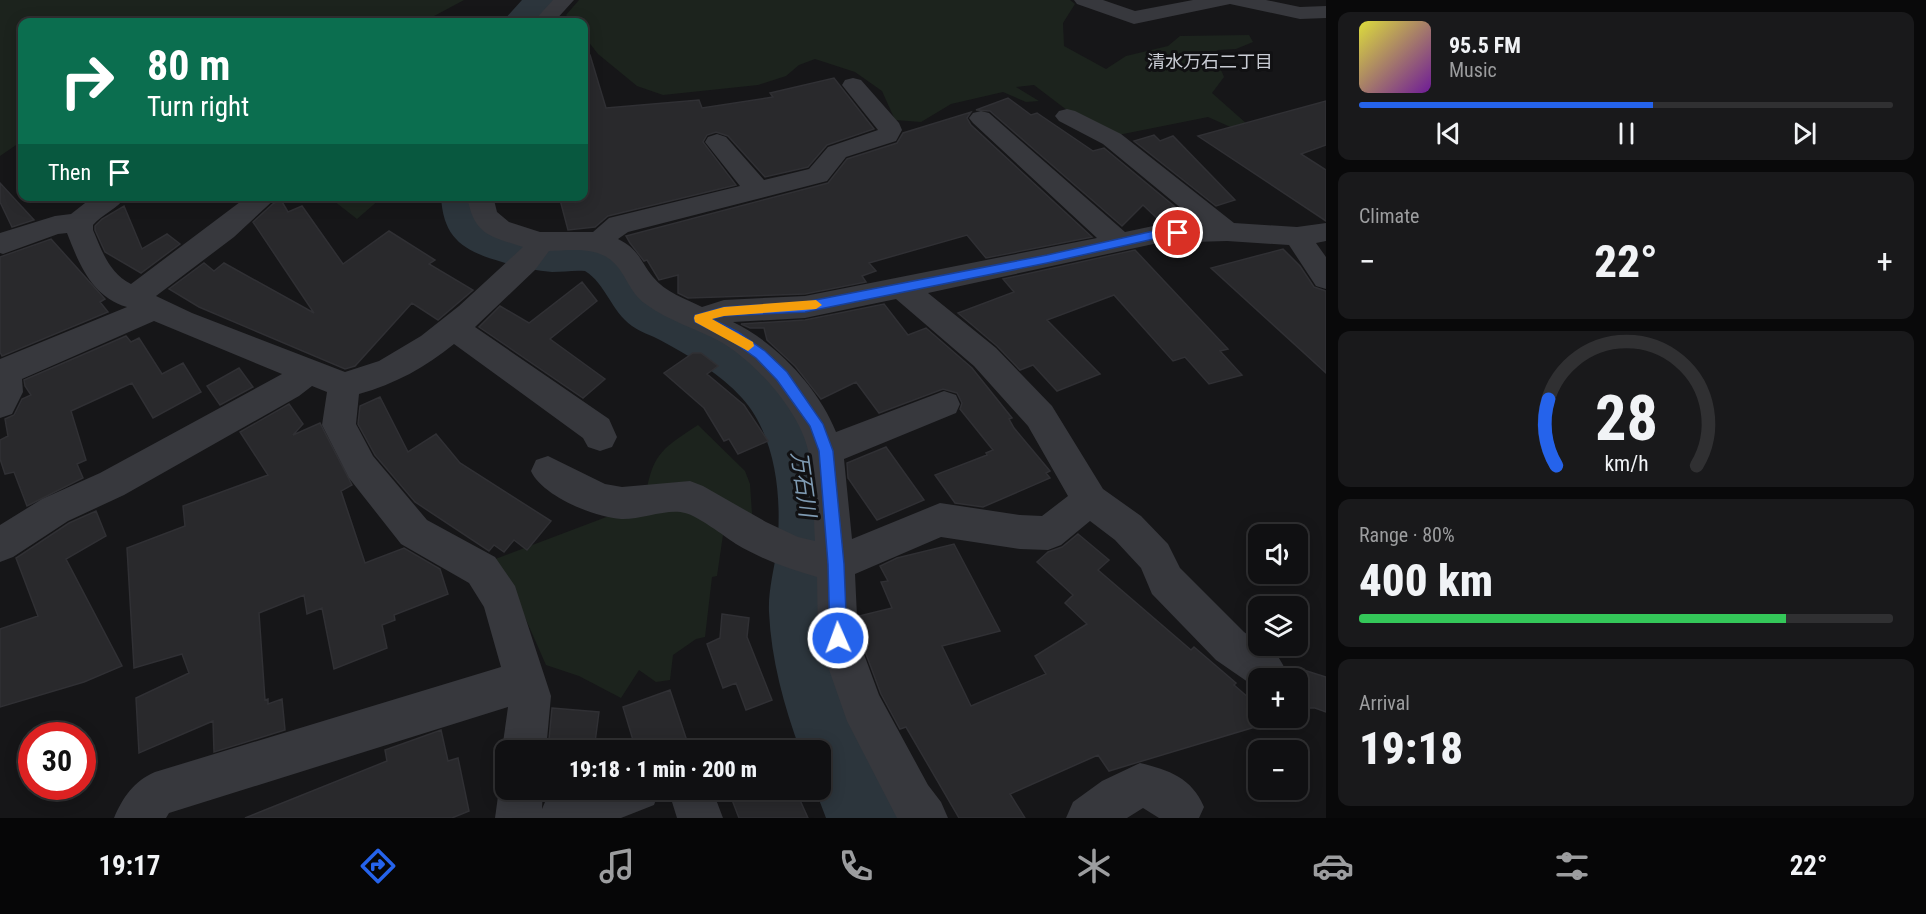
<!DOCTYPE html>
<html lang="en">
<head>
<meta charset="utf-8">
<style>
  body { margin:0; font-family:"Roboto Condensed","Noto Sans JP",sans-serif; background:#19191b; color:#f1f3f6; height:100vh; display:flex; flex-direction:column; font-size:22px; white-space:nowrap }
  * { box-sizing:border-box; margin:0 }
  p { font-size:20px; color:#9c9d9f }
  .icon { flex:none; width:33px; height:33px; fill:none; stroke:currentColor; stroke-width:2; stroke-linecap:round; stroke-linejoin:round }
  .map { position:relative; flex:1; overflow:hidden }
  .panel { display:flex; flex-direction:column; gap:12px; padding:12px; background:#09090a; width:600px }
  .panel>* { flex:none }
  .top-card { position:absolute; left:18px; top:18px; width:570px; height:183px; border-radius:12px; box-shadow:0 3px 15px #0003,0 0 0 2px #303032; background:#0b6e4f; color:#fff; overflow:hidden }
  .controls { position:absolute; left:1248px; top:524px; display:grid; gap:12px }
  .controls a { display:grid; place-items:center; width:60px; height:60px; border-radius:12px; background:#101012; box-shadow:0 3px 15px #0003,0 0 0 2px #303032; font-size:30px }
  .speed { position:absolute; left:18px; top:722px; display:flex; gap:12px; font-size:30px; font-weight:700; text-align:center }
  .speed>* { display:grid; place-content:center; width:78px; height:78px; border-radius:50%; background:#101012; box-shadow:0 3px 15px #0003,0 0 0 2px #303032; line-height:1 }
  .speed .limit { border:9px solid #d22; background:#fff; color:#111 }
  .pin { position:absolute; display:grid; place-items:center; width:51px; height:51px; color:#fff; margin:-26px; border:3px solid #fff; border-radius:50%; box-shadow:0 2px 6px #0007 }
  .me { position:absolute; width:66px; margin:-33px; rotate:358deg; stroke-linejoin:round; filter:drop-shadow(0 0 4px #0008) }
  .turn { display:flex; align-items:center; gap:21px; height:126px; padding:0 30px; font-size:27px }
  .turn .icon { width:78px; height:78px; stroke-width:2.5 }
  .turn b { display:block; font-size:42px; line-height:51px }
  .then { display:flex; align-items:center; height:57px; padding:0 30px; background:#0003; gap:12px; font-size:22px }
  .big { font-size:45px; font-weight:800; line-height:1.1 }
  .panel .widget { flex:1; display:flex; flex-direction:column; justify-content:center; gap:9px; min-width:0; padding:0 21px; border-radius:12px; background:#19191b }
  .panel .dial { align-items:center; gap:0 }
  .dial svg { height:156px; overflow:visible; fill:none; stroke:#303032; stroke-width:7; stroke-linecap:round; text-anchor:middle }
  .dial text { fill:#f1f3f6; stroke:none }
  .song { display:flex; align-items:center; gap:18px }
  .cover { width:72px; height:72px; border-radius:9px; background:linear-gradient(135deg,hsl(60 70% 55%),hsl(280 70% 35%)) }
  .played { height:6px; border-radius:3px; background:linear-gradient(90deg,#2563eb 55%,#303032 55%) }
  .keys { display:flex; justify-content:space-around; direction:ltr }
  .heat { display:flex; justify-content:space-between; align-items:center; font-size:33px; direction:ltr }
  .charge { height:9px; border-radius:4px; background:linear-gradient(90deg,#34c759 80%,#303032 0) }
  .trip { position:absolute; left:495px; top:740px; width:336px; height:60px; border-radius:12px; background:#101012; box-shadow:0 3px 15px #0003,0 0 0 2px #303032; font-weight:800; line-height:60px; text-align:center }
  .tab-bar { display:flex; height:96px; justify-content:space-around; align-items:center; background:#060607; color:#9c9d9f }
  .tab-bar .icon { width:42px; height:42px }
  .tab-bar .on { color:#2563eb }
  .tab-bar b { font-size:27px; color:#f1f3f6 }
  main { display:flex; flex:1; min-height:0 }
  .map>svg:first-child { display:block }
</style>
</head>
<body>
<main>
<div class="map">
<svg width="1326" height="818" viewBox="0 0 1326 818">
  <rect width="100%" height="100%" fill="#161618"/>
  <!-- green -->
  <path fill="#1c231d" d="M 0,0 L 464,0 L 423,22 L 216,22 L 201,20 L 178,22 L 22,22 L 22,141 L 0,156 Z
    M 579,0 L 1070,0 L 1075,4 L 1063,23 L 1064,46 L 1106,69 L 1126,56 L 1168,46 L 1180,36 L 1249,35 L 1253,42 L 1236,49 L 1218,50 L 1209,56 L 1218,63 L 1224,77 L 1212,93 L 1247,124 L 1235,129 L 1208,117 L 1118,135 L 1076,117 L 1034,85 L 1016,87 L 1039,101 L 1026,102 L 1003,92 L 951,104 L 921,122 L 895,120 L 882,91 L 855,72 L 815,59 L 799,65 L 786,76 L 758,85 L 663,95 L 637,86 L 598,54 L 584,36 L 584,22 L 573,22 L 566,15 Z
    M 340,197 L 340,196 L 429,197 L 380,199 L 357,219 L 334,201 Z
    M 698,425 L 745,471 L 750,484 L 753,528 L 724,528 L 717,576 L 712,577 L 705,637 L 696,639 L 673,655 L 670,680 L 656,682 L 639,670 L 621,698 L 579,676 L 546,665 L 516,597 L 490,561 L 609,516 L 646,494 C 653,452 664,448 698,425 Z"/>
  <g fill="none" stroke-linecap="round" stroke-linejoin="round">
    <!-- river -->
    <path fill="#2c353c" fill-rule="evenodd" d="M 522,0 L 559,0 L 544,22 L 502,22 Z
      M 441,196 L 489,196 L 492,218 C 537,251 588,220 627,248 C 644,261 650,283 668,296 C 677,302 687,305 696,309 C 731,326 768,345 793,375 C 830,422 846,486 845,545 C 844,578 839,607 845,640 C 856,703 885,759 910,818 L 826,818 L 815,789 L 820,789 L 820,750 L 800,750 C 784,706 771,659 769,612 C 768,591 774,570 777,549 C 782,499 777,437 742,398 C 720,373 689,356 660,340 C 651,335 640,332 632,326 C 611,311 606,284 585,271 C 574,270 563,272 552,272 C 535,271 518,267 502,262 C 464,251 443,239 441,196 Z"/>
  </g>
  <!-- building -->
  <path fill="#29292c" stroke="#303034" stroke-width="1.5" d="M 590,55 L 606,108 L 699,100 L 702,108 L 773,97 L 770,93 L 834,78 L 874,129 L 827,145 L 808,167 L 765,177 L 728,136 L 716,132 L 707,135 L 703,142 L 736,185 L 608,216 L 595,227 L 568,230 L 559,196 L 584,196 L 584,56 Z
    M 1008,98 L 1031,115 L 1037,113 L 1093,151 L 1104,148 L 1186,216 L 1162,223 L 1143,205 L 1122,226 L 990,111 L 976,110 Z
    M 1326,101 L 1326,145 L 1301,154 L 1326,170 L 1326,221 L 1198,136 Z
    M 971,112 L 967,118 L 971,125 L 1092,237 L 986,258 L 967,235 L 869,263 L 876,271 L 862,276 L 866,282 L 805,294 L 688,298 L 678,293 L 678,275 L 659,280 L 647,260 L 644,261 L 630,243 L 626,236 L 828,183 L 847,159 L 897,143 L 903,133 Z
    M 1154,135 L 1160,141 L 1173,136 L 1235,200 L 1216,206 L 1134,141 Z
    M 0,183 L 34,220 L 12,227 L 0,202 Z
    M 281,200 L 288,212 L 302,206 L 343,264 L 389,231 L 435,260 L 429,264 L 473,290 L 438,320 L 412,303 L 355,366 L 345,369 L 199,307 L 169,289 L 204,263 L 214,271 L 224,263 L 314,313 L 253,222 L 274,203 Z
    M 124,206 L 142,249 L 167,234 L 180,244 L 141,273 L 105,252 L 95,230 L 95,226 L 102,219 Z
    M 51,239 L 105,299 L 100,302 L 108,312 L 2,356 L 0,352 L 0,257 Z
    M 1283,249 L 1300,266 L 1314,287 L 1326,291 L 1326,373 L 1211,268 Z
    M 1135,250 L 1228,349 L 1220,351 L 1242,375 L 1209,384 L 1185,357 L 1173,361 L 1114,295 L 1047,320 L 1100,374 L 1057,391 L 1033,365 L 1020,370 L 997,346 L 958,313 L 1014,292 L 1003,279 Z
    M 582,282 L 597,301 L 550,339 L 605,379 L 583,398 L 479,327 L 500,306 L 529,323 Z
    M 884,304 L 908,335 L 926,328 L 972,368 L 1012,418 L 1009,419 L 1014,428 L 1050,471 L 1046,473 L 1050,478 L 983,507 L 955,503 L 935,475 L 987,455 L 986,453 L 993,450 L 960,409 L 962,403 L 957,393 L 943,389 L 879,413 L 856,382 L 821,399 L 795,366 L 767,340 L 764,328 L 750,328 L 741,324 L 805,320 Z
    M 126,336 L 131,342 L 139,338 L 162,374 L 183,363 L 201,392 L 153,418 L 132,383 L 71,411 L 86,460 L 77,464 L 83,478 L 27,506 L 14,472 L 5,474 L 0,459 L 0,440 L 8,436 L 5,419 L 14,415 L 22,399 L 31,395 L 25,386 L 24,380 Z
    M 693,353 L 701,353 L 718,366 L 707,374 L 744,405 L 768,441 L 738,454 L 729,439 L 724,441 L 704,408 L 664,373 Z
    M 239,368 L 253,387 L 220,405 L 207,386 Z
    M 380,397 L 408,452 L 436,434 L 460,463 L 551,521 L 527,550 L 514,540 L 504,552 L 494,545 L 489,551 L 415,502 L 375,455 L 358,424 L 360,406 Z
    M 289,404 L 303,424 L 293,435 L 320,423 L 352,485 L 341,491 L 365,563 L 404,548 L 440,569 L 448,594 L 394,615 L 395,620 L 382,625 L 387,648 L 334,669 L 322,608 L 307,614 L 304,595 L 259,613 L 265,700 L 268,699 L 268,704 L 282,699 L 285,730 L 214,752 L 213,721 L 139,753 L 136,698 L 189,673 L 182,654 L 134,668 L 127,548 L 185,526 L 183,506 L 268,475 L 240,432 Z
    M 886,447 L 924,500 L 877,520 L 848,478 L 847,463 Z
    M 96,511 L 106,536 L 66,559 L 122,666 L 84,682 L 0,707 L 0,629 L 38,616 L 16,558 L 69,523 Z
    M 1078,534 L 1109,560 L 1098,570 L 1191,650 L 1194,647 L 1236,683 L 1234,685 L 1258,706 L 1258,717 L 1271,717 L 1275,721 L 1109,771 L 1098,755 L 1010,794 L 1025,818 L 959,818 L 906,727 L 900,729 L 881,694 L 860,638 L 862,627 L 859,616 L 892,608 L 881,582 L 888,581 L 880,566 L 897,558 L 954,544 L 1000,631 L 942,646 L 971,706 L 1046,674 L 1035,656 L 1087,624 L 1065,603 L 1073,595 L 1037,562 L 1048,552 L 1062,547 Z
    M 722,614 L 749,618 L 747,637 L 772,700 L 746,710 L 736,683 L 723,688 L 707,644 L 720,638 Z
    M 1294,667 L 1326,677 L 1326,712 L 1315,708 L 1298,708 L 1298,678 L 1295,678 Z
    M 670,690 L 690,750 L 636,750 L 623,707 Z
    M 552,708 L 599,712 L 594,750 L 548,750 Z
    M 441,730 L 448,761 L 458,758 L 469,811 L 452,818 L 245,818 L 387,761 L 385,750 Z
    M 737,789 L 795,789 L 808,818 L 739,818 L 729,792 Z"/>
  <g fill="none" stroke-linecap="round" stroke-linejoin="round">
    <!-- minor -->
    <path fill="#37383d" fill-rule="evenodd" d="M 553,0 L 574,0 L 554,22 L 533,22 Z
      M 1074,0 L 1103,0 L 1135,11 L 1193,0 L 1266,0 L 1300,7 L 1326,6 L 1326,18 L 1300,19 L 1230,4 L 1134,24 L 1077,4 Z
      M 853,78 L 861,80 L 899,123 L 902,130 L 896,141 L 846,157 L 827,181 L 628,232 L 618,239 C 639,249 640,261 653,277 C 665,292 686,299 702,307 L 724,300 L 805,296 L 1097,238 L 973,123 L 969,118 L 973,113 L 981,111 L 989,113 L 1125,232 L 1158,225 L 1199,223 L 1103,144 L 1059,121 L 1055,116 L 1059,111 L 1067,109 L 1075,111 L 1121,134 L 1234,223 L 1297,227 L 1326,223 L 1326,241 L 1316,243 L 1326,257 L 1326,289 L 1316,286 L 1289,245 L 1227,241 L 1158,243 L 928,293 L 996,348 L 1052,406 L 1103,489 L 1141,516 L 1168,544 L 1180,568 L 1244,632 L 1258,642 L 1258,645 C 1273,647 1280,658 1286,671 L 1283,678 L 1258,678 L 1258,689 L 1216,660 L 1152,594 L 1141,568 L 1115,540 L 1090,521 L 1061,545 L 1048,550 L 1020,549 L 941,537 L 855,574 L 858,638 L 879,695 L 928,785 L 941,802 L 948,818 L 897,818 L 847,721 L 818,638 L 817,577 C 789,569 761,559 736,544 C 724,536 698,516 685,513 C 668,508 640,520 621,519 C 594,517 542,496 531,471 L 536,460 L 548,456 L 605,484 L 622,487 L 690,481 L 703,486 L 766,522 L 798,537 L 815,541 C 813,514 815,475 808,450 C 799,410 755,362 721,342 C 697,329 669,321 647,305 C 633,296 629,283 620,270 C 603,245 574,250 549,251 L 535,270 L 475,327 L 609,419 L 617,437 L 612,447 L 600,451 L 588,447 L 583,438 L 454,344 C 426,367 395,384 359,394 L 356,424 L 373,456 L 427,520 L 495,557 L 515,586 L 551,696 L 546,750 L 506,750 L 506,758 L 502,750 L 508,707 L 169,813 L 166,818 L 114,818 C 123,797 134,781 155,772 L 501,667 L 484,607 L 469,583 L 401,544 L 349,478 L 322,425 L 327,392 L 312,386 L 299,396 L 124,495 L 68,521 L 13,557 L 0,562 L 0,525 L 42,499 L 100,473 L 282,374 L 154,321 L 22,379 L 23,392 L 12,414 L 0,418 L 0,359 L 127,307 C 92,297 79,264 67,233 L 58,234 L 3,254 L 0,253 L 0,233 L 55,216 L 71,214 L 94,196 L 126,196 C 118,209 102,214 93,225 L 93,230 C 102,251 109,273 131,284 L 248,196 L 278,196 L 234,237 L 156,296 L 192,313 L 345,372 L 379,361 L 421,336 L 459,306 L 523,247 C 489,236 474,235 467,196 L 493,196 L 497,212 L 509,222 L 540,232 L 593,232 L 609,218 L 740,186 L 705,142 L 708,137 L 717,134 L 726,137 L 764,180 L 809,169 L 828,147 L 878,130 L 842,85 L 845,80 ZM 896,299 L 974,366 L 1028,426 L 1068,496 L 1042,516 L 1020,515 L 940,503 L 852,539 L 844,459 L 956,413 L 960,404 L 956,395 L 944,391 L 836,432 C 819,388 775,342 733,322 L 805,318 Z
      M 1140,763 C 1169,770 1192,778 1204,807 L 1199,818 L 1159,818 L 1143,808 L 1127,818 L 1066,818 L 1073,802 L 1102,781 Z
      M 505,773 L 506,789 L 543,789 L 542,809 L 545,802 L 577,789 L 660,789 L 654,805 L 621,818 L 495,818 L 499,789 Z
      M 668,789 L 712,789 L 723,818 L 677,818 Z"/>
  </g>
  <!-- route -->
  <path fill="#2563eb" stroke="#184099" stroke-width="1.5" d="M 1178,229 L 1184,233 L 1182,236 L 1158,238 L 1047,263 L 805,312 L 724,316 L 712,319 L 738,332 L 765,351 L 787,372 L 823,424 L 833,451 L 844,564 L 847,638 L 844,644 L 838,646 L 832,644 L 830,638 L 828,564 L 819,451 L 810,426 L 777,380 L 756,358 L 729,339 L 695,322 L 694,318 L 695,315 L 724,307 L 805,302 L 1047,255 L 1158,230 Z"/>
  <!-- slow -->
  <path fill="#f59e0b" d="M 816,300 L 822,305 L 816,309 L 724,316 L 712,319 L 753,342 L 754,346 L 748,351 L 695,322 L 694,318 L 695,315 L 724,307 Z"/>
  <g text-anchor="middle" stroke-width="6" stroke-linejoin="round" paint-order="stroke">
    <!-- far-neighbourhood labels -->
    <g font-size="18" fill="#c9ccd4" stroke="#111113">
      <text x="1210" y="68">清水万石二丁目</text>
    </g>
    <!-- water labels -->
    <g font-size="22" font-style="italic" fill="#7f9bb3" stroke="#111113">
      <text transform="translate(804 484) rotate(82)" y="8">万石川</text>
    </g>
  </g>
</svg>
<div class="controls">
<a><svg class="icon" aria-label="sound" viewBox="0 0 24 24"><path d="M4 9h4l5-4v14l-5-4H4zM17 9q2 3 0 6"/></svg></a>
<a><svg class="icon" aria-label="layers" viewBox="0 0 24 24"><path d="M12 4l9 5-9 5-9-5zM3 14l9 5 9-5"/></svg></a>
<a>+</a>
<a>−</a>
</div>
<div class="speed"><div class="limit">30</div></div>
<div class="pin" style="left:1178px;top:233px;background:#d93025"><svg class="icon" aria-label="arrive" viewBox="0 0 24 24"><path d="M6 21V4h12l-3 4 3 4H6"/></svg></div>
<svg class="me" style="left:838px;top:638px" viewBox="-20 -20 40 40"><circle r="17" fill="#2563eb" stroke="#fff" stroke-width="3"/><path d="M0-11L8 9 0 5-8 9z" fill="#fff"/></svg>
<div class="trip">19:18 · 1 min · 200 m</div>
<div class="top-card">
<div class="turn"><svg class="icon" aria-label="right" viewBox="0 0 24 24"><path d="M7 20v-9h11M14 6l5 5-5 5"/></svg><div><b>80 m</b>Turn right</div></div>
<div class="then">Then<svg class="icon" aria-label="arrive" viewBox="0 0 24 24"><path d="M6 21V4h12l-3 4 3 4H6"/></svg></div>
</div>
</div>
<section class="panel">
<div class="widget">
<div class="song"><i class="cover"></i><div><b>95.5 FM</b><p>Music</p></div></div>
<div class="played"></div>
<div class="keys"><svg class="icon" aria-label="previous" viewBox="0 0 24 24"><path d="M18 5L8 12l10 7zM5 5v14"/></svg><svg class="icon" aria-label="pause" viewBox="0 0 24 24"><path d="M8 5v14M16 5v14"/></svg><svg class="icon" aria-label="next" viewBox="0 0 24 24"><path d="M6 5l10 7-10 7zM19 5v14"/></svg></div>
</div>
<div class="widget"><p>Climate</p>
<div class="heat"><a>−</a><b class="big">22°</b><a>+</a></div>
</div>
<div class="widget dial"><svg viewBox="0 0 100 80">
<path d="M14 69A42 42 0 1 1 86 69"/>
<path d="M14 69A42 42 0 0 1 10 35" stroke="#2563eb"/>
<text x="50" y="56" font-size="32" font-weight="700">28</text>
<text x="50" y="72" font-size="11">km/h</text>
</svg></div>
<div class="widget"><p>Range · 80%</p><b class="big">400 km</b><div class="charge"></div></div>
<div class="widget"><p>Arrival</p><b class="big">19:18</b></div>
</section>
</main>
<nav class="tab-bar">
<b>19:17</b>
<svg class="icon on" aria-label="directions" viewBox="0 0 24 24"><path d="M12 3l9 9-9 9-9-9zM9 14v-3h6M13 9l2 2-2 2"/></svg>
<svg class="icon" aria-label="music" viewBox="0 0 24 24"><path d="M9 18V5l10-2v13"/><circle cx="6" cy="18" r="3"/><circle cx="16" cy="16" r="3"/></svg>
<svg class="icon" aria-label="phone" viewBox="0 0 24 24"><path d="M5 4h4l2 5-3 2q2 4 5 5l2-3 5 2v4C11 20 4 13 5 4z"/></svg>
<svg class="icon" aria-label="climate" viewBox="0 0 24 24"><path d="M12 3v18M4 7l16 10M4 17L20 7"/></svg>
<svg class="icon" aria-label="car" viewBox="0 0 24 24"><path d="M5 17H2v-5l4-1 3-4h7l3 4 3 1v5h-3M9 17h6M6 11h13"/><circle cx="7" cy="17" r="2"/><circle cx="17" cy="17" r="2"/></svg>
<svg class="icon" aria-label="filters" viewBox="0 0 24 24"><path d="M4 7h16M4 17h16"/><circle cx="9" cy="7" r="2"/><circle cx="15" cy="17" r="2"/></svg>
<b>22°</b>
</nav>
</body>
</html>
